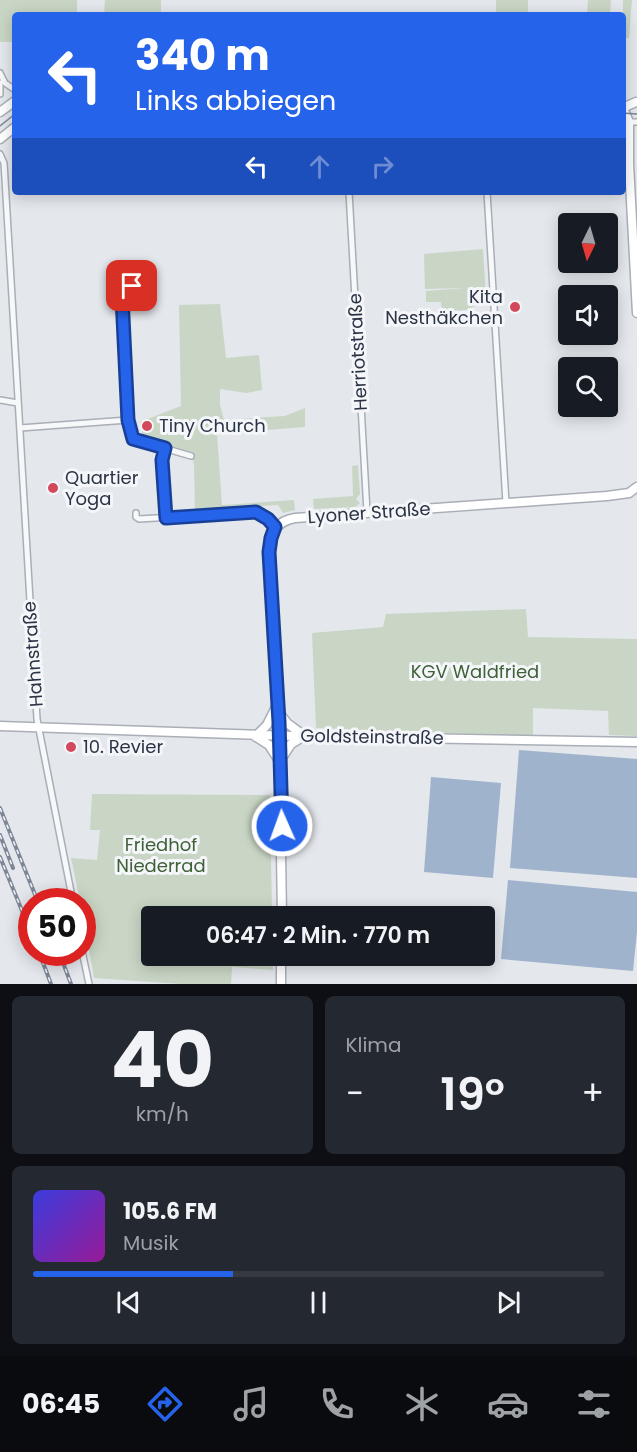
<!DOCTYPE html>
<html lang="de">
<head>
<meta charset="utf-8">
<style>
  body { margin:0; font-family:Poppins,sans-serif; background:#242831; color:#f1f3f6; height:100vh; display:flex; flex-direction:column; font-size:22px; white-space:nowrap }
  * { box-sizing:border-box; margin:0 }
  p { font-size:20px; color:#9ea1a6 }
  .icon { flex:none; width:33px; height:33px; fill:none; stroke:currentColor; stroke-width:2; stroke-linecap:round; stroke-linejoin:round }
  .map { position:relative; height:984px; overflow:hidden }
  .details { display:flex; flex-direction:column; gap:12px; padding:12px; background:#0d0f14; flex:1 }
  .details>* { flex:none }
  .banner { position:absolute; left:12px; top:12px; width:614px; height:183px; border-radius:6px; box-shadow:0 3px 15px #0003; background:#2563eb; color:#fff; overflow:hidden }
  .needle { width:39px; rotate:185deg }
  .buttons { position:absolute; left:558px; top:213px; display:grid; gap:12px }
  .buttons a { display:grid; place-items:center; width:60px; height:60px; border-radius:6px; background:#171b24; box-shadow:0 3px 15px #0003; font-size:30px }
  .speed { position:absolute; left:18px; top:888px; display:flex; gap:12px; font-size:30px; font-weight:700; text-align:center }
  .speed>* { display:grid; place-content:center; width:78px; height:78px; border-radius:50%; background:#171b24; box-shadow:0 3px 15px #0003; line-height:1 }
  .speed .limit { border:9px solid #d22; background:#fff; color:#111 }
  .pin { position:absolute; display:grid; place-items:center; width:51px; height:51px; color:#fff; margin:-26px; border-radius:12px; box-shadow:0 3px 9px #0006 }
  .me { position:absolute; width:66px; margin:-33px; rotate:358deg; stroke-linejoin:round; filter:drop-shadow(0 0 4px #0008) }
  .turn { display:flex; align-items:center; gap:21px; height:126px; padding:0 24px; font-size:27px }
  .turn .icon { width:78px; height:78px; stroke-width:2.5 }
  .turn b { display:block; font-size:42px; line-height:51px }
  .lanes { display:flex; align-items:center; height:57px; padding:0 24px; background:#0003; justify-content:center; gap:30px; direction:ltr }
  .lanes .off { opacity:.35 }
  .big { font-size:45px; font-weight:600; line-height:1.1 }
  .details .tile { flex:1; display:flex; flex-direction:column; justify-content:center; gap:9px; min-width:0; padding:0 21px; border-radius:9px; background:#242831 }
  .details .dial { align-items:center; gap:0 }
  .dial b { font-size:78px; line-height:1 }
  .song { display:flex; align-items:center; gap:18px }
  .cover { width:72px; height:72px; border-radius:9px; background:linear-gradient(135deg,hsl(240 70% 55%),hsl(300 70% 35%)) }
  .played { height:6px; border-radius:3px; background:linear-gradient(90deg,#2563eb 35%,#363941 35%) }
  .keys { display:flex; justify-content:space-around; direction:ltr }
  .heat { display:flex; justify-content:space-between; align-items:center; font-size:33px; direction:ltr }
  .details .tiles { flex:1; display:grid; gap:12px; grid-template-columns:1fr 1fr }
  .tile:last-child { grid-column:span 2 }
  .trip { position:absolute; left:141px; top:906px; width:354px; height:60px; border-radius:6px; background:#171b24; box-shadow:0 3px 15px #0003; font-weight:600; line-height:60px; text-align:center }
  .menu { display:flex; height:96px; justify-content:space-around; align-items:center; background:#090b0e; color:#9ea1a6 }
  .menu .icon { width:42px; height:42px }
  .menu .on { color:#2563eb }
  .menu b { font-size:27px; color:#f1f3f6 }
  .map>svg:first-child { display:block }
</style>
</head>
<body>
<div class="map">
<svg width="637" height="984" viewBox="0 0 637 984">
  <rect width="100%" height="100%" fill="#e4e7ec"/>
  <!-- green -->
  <path fill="#c9d6c5" d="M 0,0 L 77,0 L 77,15 L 15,15 L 15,42 L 0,42 Z
    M 105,0 L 161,0 L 161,15 L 104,15 Z
    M 496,0 L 528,0 L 528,15 L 496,15 Z
    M 588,0 L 611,0 L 610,15 L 587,15 Z
    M 623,0 L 632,0 L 629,38 L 623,38 Z
    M 483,249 L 486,297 L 469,310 L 442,311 L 441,302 L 426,302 L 426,291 L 465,288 L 425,289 L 424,254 Z
    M 220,304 L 226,358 L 259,355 L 262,390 L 246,393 L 220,389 L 220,405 L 224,420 L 285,416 L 305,408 L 305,427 L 217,434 L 222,505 L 294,500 L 295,510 L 283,513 L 278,505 L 195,510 L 194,465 L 191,452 L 167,446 L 145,444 L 140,422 L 181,406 L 179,305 Z
    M 358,465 L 360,494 L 356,499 L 360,503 L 355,507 L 314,509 L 313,499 L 353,496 L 352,466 Z
    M 526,609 L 528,637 L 637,639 L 637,736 L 609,735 L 608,711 L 533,708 L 533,736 L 316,728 L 312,633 L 383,627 L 386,614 Z
    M 92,794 L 270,795 L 272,916 L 152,916 L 152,956 L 272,956 L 273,970 L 232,967 L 231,984 L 181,984 L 94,978 L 83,916 L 82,902 L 80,901 L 71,858 L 97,860 L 100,830 L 90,830 Z"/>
  <!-- water -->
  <path fill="#9fb4cc" d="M 519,750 L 637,759 L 637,878 L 510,868 Z
    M 431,777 L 501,783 L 493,878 L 424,872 Z
    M 508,880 L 637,892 L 637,932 L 633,971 L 501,959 Z"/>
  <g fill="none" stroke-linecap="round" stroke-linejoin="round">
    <defs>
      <path id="street" d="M 0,73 L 5,83 L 15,90
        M 0,83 L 0,94
        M 622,122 L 637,122
        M 0,154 L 4,163 L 5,179 L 37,719 L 73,902
        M 349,192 L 367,512
        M 487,192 L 506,503
        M 125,279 L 132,282 L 131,292 L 121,297 L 119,282 Z
        M 121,297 L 128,420
        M 0,400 L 18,403
        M 20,428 L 128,420 L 133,439 L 191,456
        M 165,448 L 162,460 L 166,518
        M 136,513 L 136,517 L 139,519 L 256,512 L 268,519 L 275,527
        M 82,951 L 89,984"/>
      <path id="secondary" d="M 622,106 L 629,122 L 629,164 L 637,313
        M 622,110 L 627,106 L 636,102
        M 0,112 L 15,101
        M 0,139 L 15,127
        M 622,140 L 626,155
        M 278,711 L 287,723 L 303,735
        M 0,726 L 294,736 L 637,742
        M 258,734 L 267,725 L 277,705
        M 253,735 L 269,745 L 278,759
        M 280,761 L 291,744 L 304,736
        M 282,916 L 279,727 L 269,552 C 269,533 277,521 295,518 L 607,496 L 629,493 L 637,487
        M 281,984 L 281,956"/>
    </defs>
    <!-- street casing -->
    <use href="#street" stroke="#a9aeb7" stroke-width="8"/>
    <!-- secondary casing -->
    <use href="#secondary" stroke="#a9aeb7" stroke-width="11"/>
    <!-- street -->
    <use href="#street" stroke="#f7f8fa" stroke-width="5"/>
    <!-- secondary -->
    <use href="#secondary" stroke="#fff" stroke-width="8"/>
    <!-- tram -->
    <path stroke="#7d8696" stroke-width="1.5" d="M 622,113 L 637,114
      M 0,126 L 15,114"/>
    <defs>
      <path id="rail" d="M 0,808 L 38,902
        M 0,835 L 13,868
        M 0,857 L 32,935
        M 39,952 L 51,984
        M 59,952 L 71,984"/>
    </defs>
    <!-- rail casing -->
    <use href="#rail" stroke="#7d8696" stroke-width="4"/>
    <!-- rail -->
    <use href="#rail" stroke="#f4f6f9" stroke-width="1.5" stroke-dasharray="4.5" stroke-linecap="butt"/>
  </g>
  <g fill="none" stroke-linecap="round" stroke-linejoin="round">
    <defs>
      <path id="route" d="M 132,286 L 131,292 L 122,297 L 128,420 L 133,439 L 165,448 L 162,460 L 166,518 L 256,512 L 268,519 L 275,527 L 271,538 L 269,552 L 279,722 L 282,826"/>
    </defs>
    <!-- route casing -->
    <use href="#route" stroke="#184099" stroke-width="15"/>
    <!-- route -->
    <use href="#route" stroke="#2563eb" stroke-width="10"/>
  </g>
  <!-- markers -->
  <g fill="#d1495b" stroke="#f4f6f9" stroke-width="2">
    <circle cx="515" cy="307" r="6"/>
    <circle cx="147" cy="426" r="6"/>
    <circle cx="53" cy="488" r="6"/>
    <circle cx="71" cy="747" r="6"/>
  </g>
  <g text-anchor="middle" stroke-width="6" stroke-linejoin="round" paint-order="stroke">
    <!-- poi labels -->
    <g font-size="18" fill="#2b3445" stroke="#f4f6f9" text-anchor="start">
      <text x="503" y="303" text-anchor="end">Kita<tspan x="503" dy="21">Nesthäkchen</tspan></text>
      <text x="159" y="432">Tiny Church</text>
      <text x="65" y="484">Quartier<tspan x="65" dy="21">Yoga</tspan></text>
      <text x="83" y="753">10. Revier</text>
    </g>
    <!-- street labels -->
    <g font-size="18" fill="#2b3445" stroke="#f4f6f9">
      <text transform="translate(358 352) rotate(-93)" y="6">Herriotstraße</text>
      <text transform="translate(369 513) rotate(-4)" y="6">Lyoner Straße</text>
      <text transform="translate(33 654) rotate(-94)" y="6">Hahnstraße</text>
      <text transform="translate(372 737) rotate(1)" y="6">Goldsteinstraße</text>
    </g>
    <!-- park labels -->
    <g font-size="18" fill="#3f6138" stroke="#f4f6f9">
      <text x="475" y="678">KGV Waldfried</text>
      <text x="161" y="851">Friedhof<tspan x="161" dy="21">Niederrad</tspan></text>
    </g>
  </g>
</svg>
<div class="buttons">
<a><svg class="needle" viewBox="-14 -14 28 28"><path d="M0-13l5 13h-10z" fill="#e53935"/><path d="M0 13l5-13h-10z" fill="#9ea1a6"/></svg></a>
<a><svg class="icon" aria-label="sound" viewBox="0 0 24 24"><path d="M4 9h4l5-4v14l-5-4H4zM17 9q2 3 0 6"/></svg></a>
<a><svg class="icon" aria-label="search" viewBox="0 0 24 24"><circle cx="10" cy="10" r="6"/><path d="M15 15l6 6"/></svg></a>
</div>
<div class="speed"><div class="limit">50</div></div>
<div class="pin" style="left:132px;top:286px;background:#d93025"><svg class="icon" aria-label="arrive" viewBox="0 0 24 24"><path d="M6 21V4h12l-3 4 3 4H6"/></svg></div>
<svg class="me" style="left:282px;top:826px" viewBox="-20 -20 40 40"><circle r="17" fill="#2563eb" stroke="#fff" stroke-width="3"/><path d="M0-11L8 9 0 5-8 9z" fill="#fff"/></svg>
<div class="trip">06:47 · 2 Min. · 770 m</div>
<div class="banner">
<div class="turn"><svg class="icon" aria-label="left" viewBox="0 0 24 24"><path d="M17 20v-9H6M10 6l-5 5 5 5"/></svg><div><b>340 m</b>Links abbiegen</div></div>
<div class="lanes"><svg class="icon" aria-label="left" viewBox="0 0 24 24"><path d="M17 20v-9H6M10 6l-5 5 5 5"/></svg><svg class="icon off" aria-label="ahead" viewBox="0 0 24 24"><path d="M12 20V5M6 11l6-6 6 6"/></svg><svg class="icon off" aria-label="right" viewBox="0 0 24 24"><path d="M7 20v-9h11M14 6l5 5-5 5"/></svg></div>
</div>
</div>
<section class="details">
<div class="tiles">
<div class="tile dial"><b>40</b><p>km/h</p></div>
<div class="tile"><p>Klima</p>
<div class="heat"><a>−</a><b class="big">19°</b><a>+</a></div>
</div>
<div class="tile">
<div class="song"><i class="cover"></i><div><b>105.6 FM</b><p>Musik</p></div></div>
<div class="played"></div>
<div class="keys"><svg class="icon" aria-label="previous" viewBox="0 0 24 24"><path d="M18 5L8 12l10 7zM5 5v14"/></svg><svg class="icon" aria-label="pause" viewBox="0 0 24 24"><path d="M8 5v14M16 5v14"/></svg><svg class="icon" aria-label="next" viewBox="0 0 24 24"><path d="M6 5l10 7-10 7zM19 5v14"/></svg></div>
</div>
</div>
</section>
<nav class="menu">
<b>06:45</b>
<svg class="icon on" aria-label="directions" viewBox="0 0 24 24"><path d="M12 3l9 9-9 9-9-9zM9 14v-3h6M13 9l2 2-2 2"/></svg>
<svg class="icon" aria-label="music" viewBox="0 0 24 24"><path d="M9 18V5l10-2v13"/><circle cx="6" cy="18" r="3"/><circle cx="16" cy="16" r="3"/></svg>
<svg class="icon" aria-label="phone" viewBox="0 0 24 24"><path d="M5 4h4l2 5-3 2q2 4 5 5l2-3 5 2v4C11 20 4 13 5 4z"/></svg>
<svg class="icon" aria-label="climate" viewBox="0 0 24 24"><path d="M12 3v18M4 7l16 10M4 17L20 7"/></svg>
<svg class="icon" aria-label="car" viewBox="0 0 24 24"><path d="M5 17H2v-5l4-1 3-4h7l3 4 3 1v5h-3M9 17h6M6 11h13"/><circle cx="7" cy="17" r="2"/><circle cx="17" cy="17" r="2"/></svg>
<svg class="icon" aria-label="filters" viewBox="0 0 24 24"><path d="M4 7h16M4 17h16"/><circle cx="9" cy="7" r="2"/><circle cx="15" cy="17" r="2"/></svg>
</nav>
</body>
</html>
